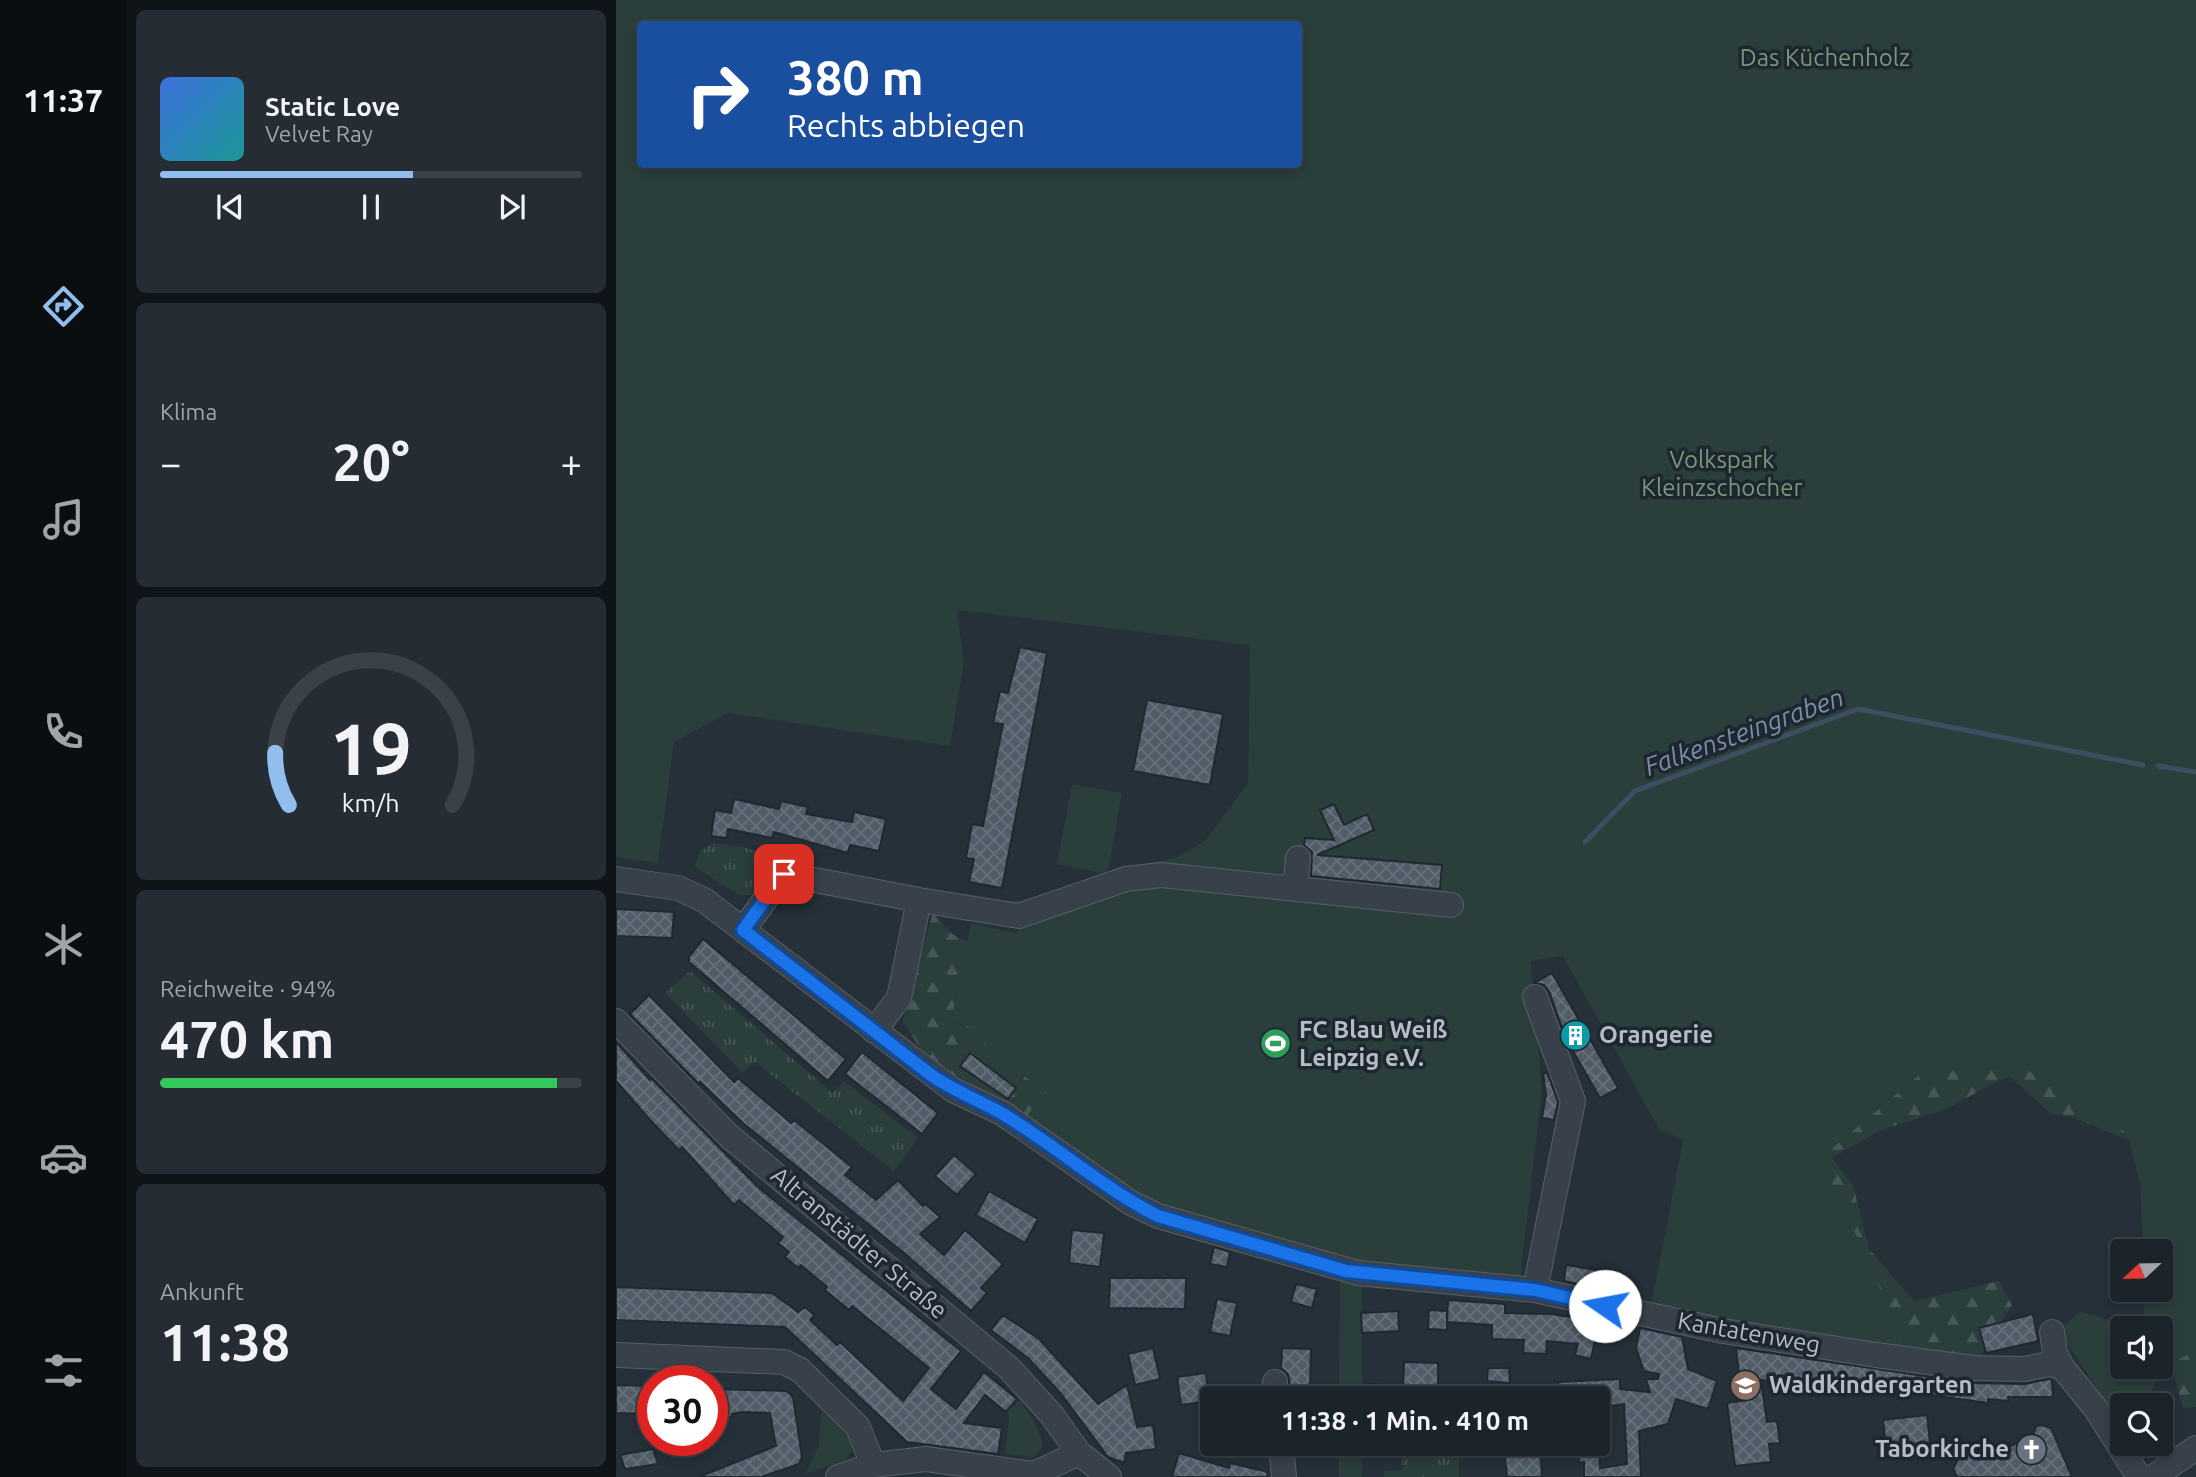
<!DOCTYPE html>
<html lang="de">
<head>
<meta charset="utf-8">
<style>
  body { margin:0; font-family:Ubuntu,sans-serif; background:#252c33; color:#f1f3f6; height:100vh; display:flex; flex-direction:column; font-size:26px; white-space:nowrap }
  * { box-sizing:border-box; margin:0 }
  p { font-size:23px; color:#a0a4a9 }
  .icon { flex:none; width:38px; height:38px; fill:none; stroke:currentColor; stroke-width:2; stroke-linecap:round; stroke-linejoin:round }
  .map { position:relative; flex:1; overflow:hidden }
  .details { display:flex; flex-direction:column; gap:10px; padding:10px; background:#0f1418; width:490px }
  .details>* { flex:none }
  .hud { position:absolute; left:21px; top:21px; width:665px; height:147px; border-radius:7px; box-shadow:0 4px 10px #0003,0 0 0 2px #3a4147; background:#1a4fa0; color:#fff; overflow:hidden }
  .needle { width:46px; rotate:248deg }
  .controls { position:absolute; left:1494px; top:1239px; display:grid; gap:14px }
  .controls a { display:grid; place-items:center; width:63px; height:63px; border-radius:7px; background:#1c242b; box-shadow:0 4px 10px #0003,0 0 0 2px #3a4147; font-size:35px }
  .speed { position:absolute; left:21px; top:1365px; display:flex; gap:14px; font-size:35px; font-weight:700; text-align:center }
  .speed>* { display:grid; place-content:center; width:91px; height:91px; border-radius:50%; background:#1c242b; box-shadow:0 4px 10px #0003,0 0 0 2px #3a4147; line-height:1 }
  .speed .limit { border:10px solid #d22; background:#fff; color:#111 }
  .pin { position:absolute; display:grid; place-items:center; width:60px; height:60px; color:#fff; margin:-30px; border-radius:14px; box-shadow:0 4px 10px #0006 }
  .me { position:absolute; width:77px; margin:-38px; rotate:282deg; stroke-linejoin:round; filter:drop-shadow(0 0 5px #0008) }
  .turn { display:flex; align-items:center; gap:24px; height:147px; padding:0 35px; font-size:32px }
  .turn .icon { width:91px; height:91px; stroke-width:2.5 }
  .turn b { display:block; font-size:49px; line-height:60px }
  .big { font-size:52px; font-weight:700; line-height:1.1 }
  .details .tile { flex:1; display:flex; flex-direction:column; justify-content:center; gap:10px; min-width:0; padding:0 24px; border-radius:10px; background:#252c33 }
  .details .dial { align-items:center; gap:0 }
  .dial svg { height:182px; overflow:visible; fill:none; stroke:#3a4147; stroke-width:7; stroke-linecap:round; text-anchor:middle }
  .dial text { fill:#f1f3f6; stroke:none }
  .song { display:flex; align-items:center; gap:21px }
  .cover { width:84px; height:84px; border-radius:10px; background:linear-gradient(135deg,hsl(220 70% 55%),hsl(180 70% 35%)) }
  .played { height:7px; border-radius:4px; background:linear-gradient(90deg,#91beed 60%,#3a4147 60%) }
  .keys { display:flex; justify-content:space-around; direction:ltr }
  .heat { display:flex; justify-content:space-between; align-items:center; font-size:38px; direction:ltr }
  .charge { height:10px; border-radius:5px; background:linear-gradient(90deg,#34c759 94%,#3a4147 0) }
  .trip { position:absolute; left:584px; top:1386px; width:410px; height:70px; border-radius:7px; background:#1c242b; box-shadow:0 4px 10px #0003,0 0 0 2px #3a4147; font-weight:700; line-height:70px; text-align:center }
  main { display:flex; flex:1; min-height:0 }
  .menu { display:flex; flex-direction:column; width:126px; justify-content:space-around; align-items:center; background:#0b0e11; color:#a0a4a9 }
  .menu .icon { width:49px; height:49px }
  .menu .on { color:#91beed }
  .menu b { font-size:32px; color:#f1f3f6 }
  .map>svg:first-child { display:block }
</style>
</head>
<body>
<main>
<nav class="menu">
<b>11:37</b>
<svg class="icon on" aria-label="directions" viewBox="0 0 24 24"><path d="M12 3l9 9-9 9-9-9zM9 14v-3h6M13 9l2 2-2 2"/></svg>
<svg class="icon" aria-label="music" viewBox="0 0 24 24"><path d="M9 18V5l10-2v13"/><circle cx="6" cy="18" r="3"/><circle cx="16" cy="16" r="3"/></svg>
<svg class="icon" aria-label="phone" viewBox="0 0 24 24"><path d="M5 4h4l2 5-3 2q2 4 5 5l2-3 5 2v4C11 20 4 13 5 4z"/></svg>
<svg class="icon" aria-label="climate" viewBox="0 0 24 24"><path d="M12 3v18M4 7l16 10M4 17L20 7"/></svg>
<svg class="icon" aria-label="car" viewBox="0 0 24 24"><path d="M5 17H2v-5l4-1 3-4h7l3 4 3 1v5h-3M9 17h6M6 11h13"/><circle cx="7" cy="17" r="2"/><circle cx="17" cy="17" r="2"/></svg>
<svg class="icon" aria-label="filters" viewBox="0 0 24 24"><path d="M4 7h16M4 17h16"/><circle cx="9" cy="7" r="2"/><circle cx="15" cy="17" r="2"/></svg>
</nav>
<section class="details">
<div class="tile">
<div class="song"><i class="cover"></i><div><b>Static Love</b><p>Velvet Ray</p></div></div>
<div class="played"></div>
<div class="keys"><svg class="icon" aria-label="previous" viewBox="0 0 24 24"><path d="M18 5L8 12l10 7zM5 5v14"/></svg><svg class="icon" aria-label="pause" viewBox="0 0 24 24"><path d="M8 5v14M16 5v14"/></svg><svg class="icon" aria-label="next" viewBox="0 0 24 24"><path d="M6 5l10 7-10 7zM19 5v14"/></svg></div>
</div>
<div class="tile"><p>Klima</p>
<div class="heat"><a>−</a><b class="big">20°</b><a>+</a></div>
</div>
<div class="tile dial"><svg viewBox="0 0 100 80">
<path d="M14 69A42 42 0 1 1 86 69"/>
<path d="M14 69A42 42 0 0 1 8 46" stroke="#91beed"/>
<text x="50" y="56" font-size="32" font-weight="700">19</text>
<text x="50" y="72" font-size="11">km/h</text>
</svg></div>
<div class="tile"><p>Reichweite · 94%</p><b class="big">470 km</b><div class="charge"></div></div>
<div class="tile"><p>Ankunft</p><b class="big">11:38</b></div>
</section>
<div class="map">
<svg width="1580" height="1477" viewBox="0 0 1580 1477">
  <defs>
    <pattern id="grass-tufts" width="24" height="20" patternUnits="userSpaceOnUse" patternTransform="scale(1.75)"><rect width="24" height="20" fill="#2a3e3c"/><path d="M3 7l-1-3M5 7V3M7 7l1-3M15 17l-1-3M17 17v-4M19 17l1-3" fill="none" stroke="#465857"/></pattern>
    <pattern id="forest-firs" width="22" height="20" patternUnits="userSpaceOnUse" patternTransform="scale(1.75)"><rect width="22" height="20" fill="#2a3e3c"/><path d="M5 1l3.5 6h-7zM16 11l3.5 6h-7z" fill="#465857"/></pattern>
    <pattern id="building-cross-hatch" width="8" height="8" patternUnits="userSpaceOnUse" patternTransform="scale(1.75)"><rect width="8" height="8" fill="#505c67"/><path d="M0 0l8 8M0 8l8-8" fill="none" stroke="#67717b"/></pattern>
  </defs>
  <rect width="100%" height="100%" fill="#253039"/>
  <!-- grass -->
  <path fill="url(#grass-tufts)" d="M 97,843 C 125,848 146,843 154,874 L 140,895 L 123,895 L 78,866 L 85,851 Z
    M 74,971 L 217,1093 L 228,1081 L 302,1138 L 278,1171 L 139,1062 L 127,1073 L 49,993 Z
    M 834,1444 L 843,1444 L 843,1477 L 768,1477 L 768,1471 L 786,1470 L 786,1455 L 834,1453 Z"/>
  <!-- forest -->
  <path fill="url(#forest-firs)" d="M 317,912 L 336,934 L 352,942 L 335,1022 L 373,1031 L 390,1051 L 565,1214 L 312,1060 L 287,1022 Z
    M 1336,1040 L 1515,1092 L 1517,1142 L 1458,1118 L 1434,1113 L 1393,1076 L 1327,1110 L 1263,1131 L 1216,1158 L 1237,1185 L 1253,1249 L 1298,1301 L 1383,1281 L 1396,1305 L 1362,1359 L 1228,1341 L 1152,1138 Z
    M 1580,1301 L 1580,1407 L 1567,1408 L 1547,1335 Z"/>
  <!-- park -->
  <path fill="#2a3e3c" fill-rule="evenodd" d="M 0,0 L 1580,0 L 1580,1351 L 1544,1368 L 1532,1405 L 1493,1407 L 1443,1331 L 1464,1311 L 1509,1325 L 1528,1315 L 1528,1290 L 1545,1290 L 1545,1251 L 1527,1251 L 1524,1183 L 1511,1133 L 1405,1066 L 1308,1071 L 1205,1158 L 1283,1330 L 1286,1354 L 1108,1323 L 1036,1301 L 1067,1140 L 1043,1129 L 947,956 L 915,961 L 926,1091 L 904,1278 L 721,1259 L 540,1207 L 409,1118 L 430,1092 L 369,1048 L 372,1031 L 335,1022 L 355,923 L 401,933 L 403,916 L 391,902 L 438,895 L 490,874 L 441,864 L 456,784 L 506,793 L 492,873 L 559,858 L 589,841 L 632,783 L 634,645 L 341,610 L 348,662 L 334,746 L 112,713 L 58,742 L 42,863 L 0,857 ZM 24,24 L 682,24 L 682,164 L 24,164 ZM 1507,1328 L 1545,1328 L 1545,1367 L 1507,1367 Z
    M 724,1282 L 746,1286 L 746,1398 L 723,1398 Z
    M 403,1400 C 414,1415 425,1429 427,1447 L 417,1457 L 389,1454 L 393,1417 L 390,1412 Z
    M 205,1410 L 233,1437 L 236,1451 L 229,1460 L 189,1474 L 203,1445 Z
    M 723,1444 L 746,1444 L 746,1477 L 723,1477 Z"/>
  <g fill="none" stroke-linecap="round" stroke-linejoin="round">
    <!-- stream -->
    <path stroke="#3c4f61" stroke-width="5" d="M 1542,766 L 1580,772
      M 969,842 L 1019,791 L 1242,709 L 1527,765"/>
  </g>
  <!-- building -->
  <path fill="url(#building-cross-hatch)" stroke="#202831" stroke-width="2" d="M 404,647 L 431,653 L 386,888 L 353,882 L 358,859 L 350,858 L 356,824 L 367,826 L 387,724 L 377,723 L 384,691 L 392,693 Z
    M 531,700 L 607,714 L 594,785 L 517,771 Z
    M 118,799 L 163,809 L 165,801 L 192,807 L 190,814 L 236,822 L 238,812 L 270,819 L 263,851 L 234,845 L 232,853 L 158,832 L 156,838 L 112,829 L 111,838 L 95,836 L 99,810 L 115,813 Z
    M 718,804 L 728,825 L 751,814 L 758,830 L 701,855 L 826,865 L 824,889 L 695,876 L 696,852 L 688,845 L 689,838 L 718,840 L 704,810 Z
    M 0,909 L 58,912 L 56,938 L 0,936 Z
    M 87,939 L 230,1059 L 212,1081 L 73,962 L 73,957 Z
    M 936,973 L 1002,1088 L 984,1098 L 950,1039 L 933,991 L 928,985 L 919,983 Z
    M 33,995 L 118,1082 L 122,1078 L 175,1123 L 178,1120 L 236,1167 L 229,1175 L 260,1200 L 282,1180 L 307,1206 L 309,1204 L 324,1217 L 304,1234 L 328,1255 L 349,1230 L 387,1264 L 365,1288 L 371,1293 L 355,1311 L 288,1253 L 128,1124 L 84,1082 L 83,1084 L 14,1014 Z
    M 0,1042 L 34,1080 L 35,1078 L 143,1188 L 345,1351 L 315,1389 L 340,1409 L 368,1372 L 401,1399 L 390,1412 L 369,1395 L 348,1423 L 386,1428 L 382,1454 L 291,1442 L 169,1327 L 0,1320 L 0,1287 L 156,1293 L 182,1312 L 189,1307 L 198,1315 L 194,1320 L 221,1345 L 224,1342 L 287,1401 L 313,1368 L 236,1306 L 233,1310 L 209,1290 L 211,1287 L 185,1265 L 182,1268 L 169,1257 L 173,1252 L 162,1243 L 167,1237 L 123,1200 L 118,1205 L 66,1147 L 63,1150 L 34,1120 L 0,1081 Z
    M 246,1052 L 322,1113 L 306,1134 L 229,1074 Z
    M 354,1053 L 400,1088 L 392,1099 L 344,1066 Z
    M 931,1072 L 942,1102 L 938,1120 L 926,1118 L 930,1095 L 927,1074 Z
    M 338,1155 L 360,1174 L 341,1195 L 319,1176 Z
    M 373,1191 L 422,1219 L 409,1243 L 360,1215 Z
    M 456,1230 L 488,1233 L 484,1267 L 453,1263 Z
    M 598,1247 L 614,1252 L 611,1267 L 594,1264 Z
    M 950,1265 L 999,1273 L 997,1292 L 948,1281 Z
    M 494,1278 L 570,1278 L 569,1309 L 493,1308 Z
    M 680,1284 L 701,1289 L 696,1308 L 675,1302 Z
    M 601,1299 L 621,1303 L 614,1336 L 594,1332 Z
    M 832,1300 L 889,1304 L 889,1313 L 935,1314 L 983,1321 L 975,1359 L 959,1355 L 962,1344 L 931,1341 L 930,1354 L 907,1353 L 908,1340 L 876,1339 L 876,1325 L 831,1322 Z
    M 813,1310 L 831,1311 L 831,1330 L 812,1329 Z
    M 782,1311 L 783,1331 L 746,1333 L 745,1313 Z
    M 1417,1314 L 1422,1341 L 1370,1353 L 1363,1328 Z
    M 387,1315 L 423,1339 L 482,1404 L 511,1385 L 521,1427 L 537,1425 L 540,1449 L 510,1453 L 508,1463 L 492,1457 L 445,1394 L 413,1359 L 375,1330 Z
    M 1024,1328 L 1066,1337 L 1072,1369 L 1101,1381 L 1092,1409 L 1060,1399 L 1052,1424 L 1023,1431 L 1025,1477 L 968,1477 L 968,1462 L 963,1463 L 963,1444 L 983,1444 L 984,1468 L 1011,1464 L 1008,1404 L 982,1408 L 982,1398 L 942,1398 L 942,1382 L 1004,1379 L 1004,1389 L 1034,1392 L 1030,1379 L 1042,1379 L 1043,1374 L 1028,1371 L 1020,1348 Z
    M 537,1348 L 544,1379 L 519,1385 L 512,1354 Z
    M 666,1348 L 695,1349 L 694,1387 L 674,1386 L 672,1374 L 665,1368 Z
    M 1120,1348 L 1355,1383 L 1409,1384 L 1433,1379 L 1436,1380 L 1437,1397 L 1392,1397 L 1393,1401 L 1372,1399 L 1372,1403 L 1270,1389 L 1271,1383 L 1242,1380 L 1241,1389 L 1205,1384 L 1204,1388 L 1145,1380 L 1151,1422 L 1161,1421 L 1164,1443 L 1153,1444 L 1155,1462 L 1119,1466 L 1111,1403 L 1126,1401 Z
    M 788,1362 L 822,1363 L 822,1390 L 787,1390 Z
    M 872,1368 L 893,1368 L 894,1383 L 871,1381 Z
    M 590,1373 L 593,1401 L 565,1405 L 561,1377 Z
    M 748,1384 L 766,1384 L 766,1398 L 749,1398 Z
    M 0,1385 L 37,1386 L 37,1414 L 0,1413 Z
    M 96,1389 L 171,1391 L 177,1397 L 186,1457 L 183,1464 L 145,1477 L 83,1477 L 160,1446 L 154,1413 L 125,1412 L 116,1414 L 116,1417 L 101,1416 L 101,1413 L 96,1413 Z
    M 1311,1415 L 1314,1443 L 1270,1447 L 1267,1420 Z
    M 1425,1425 L 1435,1428 L 1456,1477 L 1341,1477 L 1337,1469 L 1345,1453 L 1354,1452 L 1363,1460 L 1417,1436 L 1420,1426 Z
    M 856,1444 L 924,1444 L 926,1477 L 891,1477 L 889,1456 L 856,1457 Z
    M 37,1449 L 42,1464 L 9,1469 L 4,1455 Z
    M 563,1453 L 613,1468 L 614,1463 L 652,1472 L 651,1477 L 556,1477 Z"/>
  <g fill="none" stroke-linecap="round" stroke-linejoin="round">
    <defs>
      <path id="minor" d="M 0,879 L 62,888 L 88,900 L 337,1090 L 386,1113 L 515,1203 L 542,1216 L 742,1273 L 919,1290 L 1107,1331 L 1260,1355 L 1357,1368 L 1409,1369 L 1433,1364 L 1446,1367 L 1480,1409 L 1523,1477
        M 679,889 L 682,858
        M 127,930 L 168,874 L 303,900
        M 0,1021 L 113,1136 L 393,1368 L 435,1414 L 463,1453 L 493,1477
        M 258,1031 L 283,998 L 303,900 L 403,916 L 510,879 L 545,875 L 835,905
        M 919,1290 L 957,1101 L 919,997
        M 1436,1332 L 1439,1353 L 1446,1367
        M 0,1355 L 168,1362 L 184,1370 L 242,1427 L 257,1465
        M 659,1382 L 660,1398
        M 665,1444 L 668,1477
        M 222,1477 L 257,1465 L 310,1459 L 418,1474 L 463,1453
        M 1537,1477 L 1580,1448"/>
    </defs>
    <!-- minor casing -->
    <use href="#minor" stroke="#575f68" stroke-width="26"/>
    <!-- minor -->
    <use href="#minor" stroke="#38414a" stroke-width="24"/>
  </g>
  <g fill="none" stroke-linecap="round" stroke-linejoin="round">
    <defs>
      <path id="route" d="M 168,874 L 127,930 L 315,1075 C 338,1091 363,1100 387,1114 C 440,1146 487,1188 542,1216 L 730,1271 L 919,1290 L 989,1306"/>
    </defs>
    <!-- route casing -->
    <use href="#route" stroke="#114b97" stroke-width="18"/>
    <!-- route -->
    <use href="#route" stroke="#1a73e8" stroke-width="12"/>
  </g>
  <!-- icons -->
  <defs>
    <symbol id="building-disc" viewBox="-11 -11 22 22"><circle r="9.5" fill="#0f9aa8" stroke="#1e262f"/><path d="M-4-6H4V6H1V3H-1V6H-4ZM-2.5-4.3h1.7v1.8h-1.7ZM.8-4.3h1.7v1.8H.8ZM-2.5-1h1.7V.8h-1.7ZM.8-1h1.7V.8H.8Z" fill="#fff"/></symbol>
    <symbol id="stadium-disc" viewBox="-11 -11 22 22"><circle r="9.5" fill="#2e9e5b" stroke="#1e262f"/><path d="M0-5a6.5 5 0 1 0 0 10a6.5 5 0 1 0 0-10ZM-3.5-1.8h7v3.6h-7Z" fill="#fff"/></symbol>
    <symbol id="school-disc" viewBox="-11 -11 22 22"><circle r="9.5" fill="#8d6e63" stroke="#1e262f"/><path d="M0-5L7-2L0 1L-7-2ZM-4 1L0 2.5L4 1V4Q0 6-4 4Z" fill="#fff"/></symbol>
    <symbol id="church-disc" viewBox="-11 -11 22 22"><circle r="9.5" fill="#6b7280" stroke="#1e262f"/><path d="M-1.2-6h2.4v3.5h3.3v2.4h-3.3V6h-2.4V-.1h-3.3v-2.4h3.3Z" fill="#fff"/></symbol>
  </defs>
  <g fill-rule="evenodd">
    <use href="#building-disc" x="942" y="1018" width="35" height="35"/>
    <use href="#stadium-disc" x="642" y="1026" width="35" height="35"/>
    <use href="#school-disc" x="1112" y="1368" width="35" height="35"/>
    <use href="#church-disc" x="1398" y="1432" width="35" height="35"/>
  </g>
  <g text-anchor="middle" stroke-width="7" stroke-linejoin="round" paint-order="stroke">
    <!-- park labels -->
    <g font-size="24" fill="#749979" stroke="#1e262f">
      <text x="1209" y="66">Das Küchenholz</text>
      <text x="1106" y="468">Volkspark<tspan x="1106" dy="28">Kleinzschocher</tspan></text>
    </g>
    <!-- poi labels -->
    <g font-size="24" font-weight="bold" fill="#b4bcc5" stroke="#1e262f" text-anchor="start">
      <text x="683" y="1038">FC Blau Weiß<tspan x="683" dy="28">Leipzig e.V.</tspan></text>
      <text x="983" y="1043">Orangerie</text>
      <text x="1153" y="1393">Waldkindergarten</text>
      <text x="1393" y="1457" text-anchor="end">Taborkirche</text>
    </g>
    <!-- street labels -->
    <g font-size="24" fill="#b4bcc5" stroke="#1e262f">
      <text transform="translate(243 1243) rotate(40)" y="8">Altranstädter Straße</text>
      <text transform="translate(1133 1333) rotate(10)" y="8">Kantatenweg</text>
    </g>
    <!-- water labels -->
    <g font-size="26" font-style="italic" fill="#7790a6" stroke="#1e262f">
      <text transform="translate(1128 732) rotate(-20)" y="9">Falkensteingraben</text>
    </g>
  </g>
</svg>
<div class="controls">
<a><svg class="needle" viewBox="-14 -14 28 28"><path d="M0-13l5 13h-10z" fill="#e53935"/><path d="M0 13l5-13h-10z" fill="#a0a4a9"/></svg></a>
<a><svg class="icon" aria-label="sound" viewBox="0 0 24 24"><path d="M4 9h4l5-4v14l-5-4H4zM17 9q2 3 0 6"/></svg></a>
<a><svg class="icon" aria-label="search" viewBox="0 0 24 24"><circle cx="10" cy="10" r="6"/><path d="M15 15l6 6"/></svg></a>
</div>
<div class="speed"><div class="limit">30</div></div>
<div class="pin" style="left:168px;top:874px;background:#d93025"><svg class="icon" aria-label="arrive" viewBox="0 0 24 24"><path d="M6 21V4h12l-3 4 3 4H6"/></svg></div>
<svg class="me" style="left:989px;top:1306px" viewBox="-20 -20 40 40"><circle r="19" fill="#fff"/><path d="M0-13L10 11 0 6-10 11z" fill="#1a73e8"/></svg>
<div class="trip">11:38 · 1 Min. · 410 m</div>
<div class="hud">
<div class="turn"><svg class="icon" aria-label="right" viewBox="0 0 24 24"><path d="M7 20v-9h11M14 6l5 5-5 5"/></svg><div><b>380 m</b>Rechts abbiegen</div></div>
</div>
</div>
</main>
</body>
</html>
